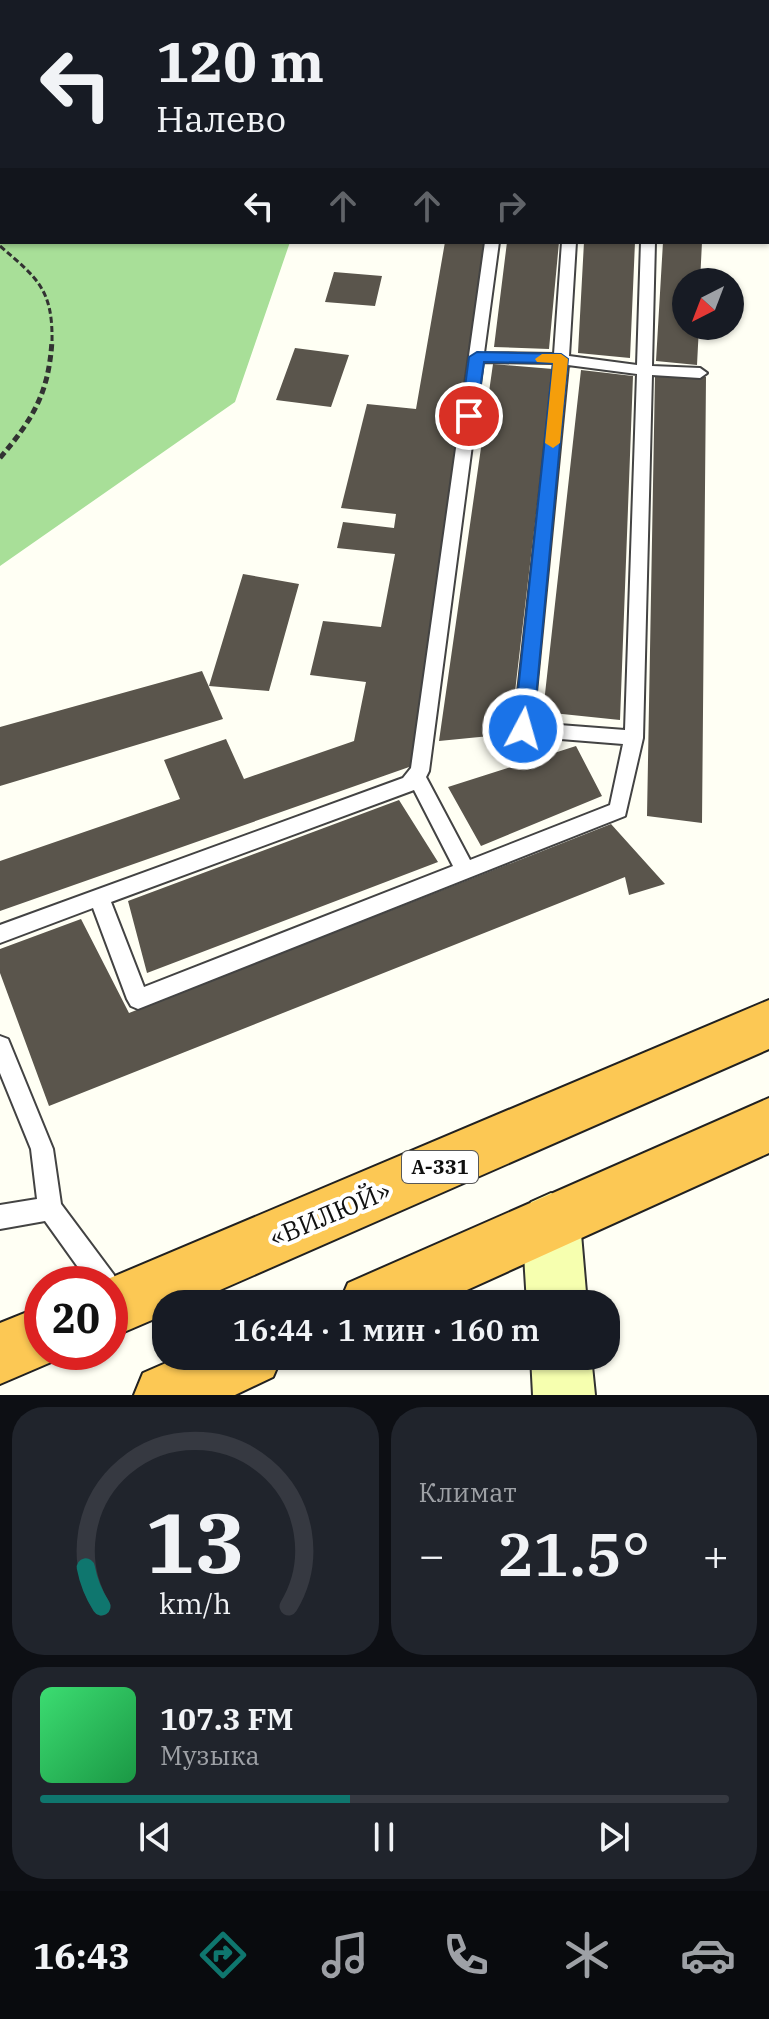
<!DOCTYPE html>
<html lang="ru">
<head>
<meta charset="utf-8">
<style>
  body { margin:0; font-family:"IBM Plex Serif",serif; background:#20242c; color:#f1f3f6; height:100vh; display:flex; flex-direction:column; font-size:30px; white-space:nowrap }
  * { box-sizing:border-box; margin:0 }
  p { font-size:26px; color:#9ea1a6 }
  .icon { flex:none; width:44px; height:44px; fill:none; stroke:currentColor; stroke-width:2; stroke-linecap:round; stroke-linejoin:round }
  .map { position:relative; height:1395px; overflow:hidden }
  .details { display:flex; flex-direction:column; gap:12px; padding:12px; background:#0d0f14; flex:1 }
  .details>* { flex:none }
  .guide { position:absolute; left:0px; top:0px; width:770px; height:244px; box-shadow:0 2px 6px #0004; background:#171b24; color:#f1f3f6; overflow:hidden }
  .needle { width:52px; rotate:222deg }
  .buttons { position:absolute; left:672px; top:268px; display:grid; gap:16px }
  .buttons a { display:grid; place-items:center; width:72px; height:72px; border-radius:50%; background:#171b24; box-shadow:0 2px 6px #0004; font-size:40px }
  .speed { position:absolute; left:24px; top:1266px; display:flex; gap:16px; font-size:40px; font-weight:700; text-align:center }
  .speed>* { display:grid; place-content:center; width:104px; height:104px; border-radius:50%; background:#171b24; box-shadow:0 2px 6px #0004; line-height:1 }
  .speed .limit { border:12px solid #d22; background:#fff; color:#111 }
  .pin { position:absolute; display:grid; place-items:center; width:68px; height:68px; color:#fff; margin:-34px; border:4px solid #fff; border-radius:50%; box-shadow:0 2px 8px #0007 }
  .me { position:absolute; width:88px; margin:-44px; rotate:6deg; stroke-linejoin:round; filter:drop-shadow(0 0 6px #0008) }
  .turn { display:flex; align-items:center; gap:28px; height:168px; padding:0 24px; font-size:36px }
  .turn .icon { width:104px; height:104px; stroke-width:2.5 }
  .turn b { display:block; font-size:56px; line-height:68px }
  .lanes { display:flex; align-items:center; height:76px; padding:0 24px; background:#0003; justify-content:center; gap:40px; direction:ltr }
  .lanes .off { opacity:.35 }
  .big { font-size:60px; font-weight:600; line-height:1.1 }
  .details .tile { flex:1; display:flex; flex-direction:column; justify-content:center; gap:12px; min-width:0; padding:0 28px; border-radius:32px; background:#20242c }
  .details .dial { align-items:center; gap:0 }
  .dial svg { height:208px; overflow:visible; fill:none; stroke:#363941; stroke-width:7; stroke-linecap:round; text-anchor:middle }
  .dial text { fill:#f1f3f6; stroke:none }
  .song { display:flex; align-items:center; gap:24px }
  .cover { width:96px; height:96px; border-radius:12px; background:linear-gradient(135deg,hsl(140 70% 55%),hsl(140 70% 35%)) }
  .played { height:8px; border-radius:4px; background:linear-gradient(90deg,#0f766e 45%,#363941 45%) }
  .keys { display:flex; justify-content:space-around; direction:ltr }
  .heat { display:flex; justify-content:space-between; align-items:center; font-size:44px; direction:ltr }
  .details .tiles { flex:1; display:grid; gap:12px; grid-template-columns:1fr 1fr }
  .tile:last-child { grid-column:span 2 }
  .trip { position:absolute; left:152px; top:1290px; width:468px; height:80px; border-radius:32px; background:#171b24; box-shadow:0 2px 6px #0004; font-weight:600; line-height:80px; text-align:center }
  .dock { display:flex; height:128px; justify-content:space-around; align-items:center; background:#090b0e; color:#9ea1a6 }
  .dock .icon { width:56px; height:56px }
  .dock .selected { color:#0f766e }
  .dock b { font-size:36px; color:#f1f3f6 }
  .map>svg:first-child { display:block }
</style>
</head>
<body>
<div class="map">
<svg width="769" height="1395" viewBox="0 0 769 1395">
  <rect width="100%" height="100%" fill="#fffff4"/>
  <!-- forest -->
  <path fill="#a8df98" d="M 0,0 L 769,0 L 769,151 L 768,2 L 2,2 L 2,242 L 290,242 L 235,402 L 0,566 Z"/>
  <!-- building -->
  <path fill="#5a554c" d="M 445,242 L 485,242 L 412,766 L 0,911 L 0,861 L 180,799 L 164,760 L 226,739 L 244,779 L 354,741 L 366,682 L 310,675 L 323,621 L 381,627 L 395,554 L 337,548 L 343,522 L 394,528 L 396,514 L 341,508 L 367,404 L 416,409 Z
    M 507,242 L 559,242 L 549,349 L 494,347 Z
    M 584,242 L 635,242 L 630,358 L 578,353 Z
    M 663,242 L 702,242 L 700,282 L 686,282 L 686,326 L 699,326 L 697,365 L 656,361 Z
    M 334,272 L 382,276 L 375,306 L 325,302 Z
    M 295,348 L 349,355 L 331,407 L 276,400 Z
    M 493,364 L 553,369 L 510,734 L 439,741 Z
    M 581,370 L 633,376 L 620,720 L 543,712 Z
    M 655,375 L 706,377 L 702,823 L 647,816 Z
    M 243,574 L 299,584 L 269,691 L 209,686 Z
    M 202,671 L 223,719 L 0,786 L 0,727 Z
    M 576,746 L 602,796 L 481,846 L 448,787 Z
    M 399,800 L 438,862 L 147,973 L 128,901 Z
    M 611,824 L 665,884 L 629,895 L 625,877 L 49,1106 L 0,973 L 0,949 L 81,919 L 129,1013 Z"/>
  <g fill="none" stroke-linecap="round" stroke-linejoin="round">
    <defs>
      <path id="lane" d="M 768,180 L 769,180 L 769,188 L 768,188 Z
        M 485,242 L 499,242 L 484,353 L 554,354 L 562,242 L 576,242 L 569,356 L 637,365 L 641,242 L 655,242 L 652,366 L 700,368 L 707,373 L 700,378 L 652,375 L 643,738 L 625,816 L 138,1009 L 131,1006 L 127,999 L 93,908 L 0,943 L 0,925 L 403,778 L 411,768 ZM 483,362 L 554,363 L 514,729 L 517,734 L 523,736 L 623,744 L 610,805 L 470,860 L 426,777 L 429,771 ZM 568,365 L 637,374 L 625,730 L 533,723 ZM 414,790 L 453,866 L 144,987 L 111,902 Z
        M 0,1036 L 8,1039 L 53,1149 L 61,1204 L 114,1275 L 117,1284 L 114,1293 L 110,1294 L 110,1284 L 90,1284 L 45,1221 L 0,1229 L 0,1205 L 37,1199 L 31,1149 L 0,1073 Z"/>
      <path id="secondary" d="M 551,1193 L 571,1202 L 580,1222 L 587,1304 L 527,1304 L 522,1222 L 531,1202 Z
        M 531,1356 L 591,1356 L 595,1395 L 533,1395 Z"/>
      <path id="highway" d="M 769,1000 L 769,1049 L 188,1304 L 166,1304 L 166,1314 L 110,1338 L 110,1284 L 96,1284 Z
        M 769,1098 L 769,1153 L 436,1304 L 339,1304 L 348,1283 Z
        M 42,1306 L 42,1352 L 65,1352 L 63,1357 L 0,1384 L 0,1323 Z
        M 182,1356 L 282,1356 L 273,1377 L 235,1395 L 134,1395 L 143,1373 Z"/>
    </defs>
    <!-- lane casing -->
    <use href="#lane" stroke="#434343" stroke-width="4"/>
    <!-- secondary casing -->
    <use href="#secondary" stroke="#323232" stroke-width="4"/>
    <!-- highway casing -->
    <use href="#highway" stroke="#212121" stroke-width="4"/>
    <!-- path-far1 -->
    <path stroke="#323232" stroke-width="3" stroke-dasharray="6 3" stroke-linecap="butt" d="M 0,246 C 37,278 53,289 52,342"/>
    <!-- path -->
    <path stroke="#323232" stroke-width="5" stroke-dasharray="7 4" stroke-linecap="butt" d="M 0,458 C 33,419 49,393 52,340"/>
    <!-- lane -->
    <use href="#lane" fill="#fff" fill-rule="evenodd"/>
    <!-- secondary -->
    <use href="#secondary" fill="#f6ffaf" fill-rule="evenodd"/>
    <!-- highway -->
    <use href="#highway" fill="#fcc854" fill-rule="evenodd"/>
  </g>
  <!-- route -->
  <path fill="#1a73e8" stroke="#114b97" stroke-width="2" d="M 477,352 L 561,354 L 568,359 L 533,729 L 523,737 L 514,729 L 553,363 L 484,362 L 476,416 L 469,421 L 461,416 L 469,357 Z"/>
  <!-- slow -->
  <path fill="#f59e0b" d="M 561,354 L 568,359 L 560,443 L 553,448 L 545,443 L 553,363 L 537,362 L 535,359 L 542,354 Z"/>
  <g text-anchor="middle" stroke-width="8" stroke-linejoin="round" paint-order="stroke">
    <!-- shield labels -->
    <rect fill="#fff" stroke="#585858" stroke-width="2" x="402" y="1151" width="76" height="32" rx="6"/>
    <g font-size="20" font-weight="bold" fill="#101010">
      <text x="440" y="1174">А-331</text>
    </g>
    <!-- near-street labels -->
    <g font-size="26" fill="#101010" stroke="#fff">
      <text transform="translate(330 1214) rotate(-23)" y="9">«ВИЛЮЙ»</text>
    </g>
  </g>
</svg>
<div class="buttons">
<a><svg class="needle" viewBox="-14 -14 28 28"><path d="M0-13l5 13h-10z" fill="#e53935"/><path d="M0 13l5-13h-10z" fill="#9ea1a6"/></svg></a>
</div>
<div class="speed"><div class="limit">20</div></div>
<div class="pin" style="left:469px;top:416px;background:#d93025"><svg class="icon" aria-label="arrive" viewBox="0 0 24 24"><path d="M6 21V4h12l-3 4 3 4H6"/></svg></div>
<svg class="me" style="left:523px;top:729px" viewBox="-20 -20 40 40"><circle r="17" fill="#1a73e8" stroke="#fff" stroke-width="3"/><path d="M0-11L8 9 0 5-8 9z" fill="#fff"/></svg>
<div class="trip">16:44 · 1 мин · 160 m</div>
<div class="guide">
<div class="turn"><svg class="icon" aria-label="left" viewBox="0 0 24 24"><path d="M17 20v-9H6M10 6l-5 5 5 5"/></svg><div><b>120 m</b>Налево</div></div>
<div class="lanes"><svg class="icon" aria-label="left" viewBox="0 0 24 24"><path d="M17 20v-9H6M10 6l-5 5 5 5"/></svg><svg class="icon off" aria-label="ahead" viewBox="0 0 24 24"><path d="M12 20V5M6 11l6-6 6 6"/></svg><svg class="icon off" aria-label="ahead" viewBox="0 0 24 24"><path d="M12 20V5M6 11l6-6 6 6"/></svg><svg class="icon off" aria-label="right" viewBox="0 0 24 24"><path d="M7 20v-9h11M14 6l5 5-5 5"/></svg></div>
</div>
</div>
<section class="details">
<div class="tiles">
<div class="tile dial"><svg viewBox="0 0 100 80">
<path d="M14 69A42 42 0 1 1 86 69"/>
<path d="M14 69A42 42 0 0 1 8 54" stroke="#0f766e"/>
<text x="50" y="56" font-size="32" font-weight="700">13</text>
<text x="50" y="72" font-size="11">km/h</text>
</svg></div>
<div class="tile"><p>Климат</p>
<div class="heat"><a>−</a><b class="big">21.5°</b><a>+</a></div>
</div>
<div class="tile">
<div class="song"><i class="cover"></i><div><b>107.3 FM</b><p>Музыка</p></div></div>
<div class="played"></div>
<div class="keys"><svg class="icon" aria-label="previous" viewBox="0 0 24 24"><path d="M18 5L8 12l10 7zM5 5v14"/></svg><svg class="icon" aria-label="pause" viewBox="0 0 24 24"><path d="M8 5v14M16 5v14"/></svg><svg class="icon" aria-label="next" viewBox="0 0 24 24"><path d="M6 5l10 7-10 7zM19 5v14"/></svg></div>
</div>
</div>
</section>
<nav class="dock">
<b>16:43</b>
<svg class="icon selected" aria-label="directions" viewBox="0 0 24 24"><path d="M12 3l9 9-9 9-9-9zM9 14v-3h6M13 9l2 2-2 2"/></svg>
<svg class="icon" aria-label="music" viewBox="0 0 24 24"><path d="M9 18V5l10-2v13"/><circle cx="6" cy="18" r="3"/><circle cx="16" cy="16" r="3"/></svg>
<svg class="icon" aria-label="phone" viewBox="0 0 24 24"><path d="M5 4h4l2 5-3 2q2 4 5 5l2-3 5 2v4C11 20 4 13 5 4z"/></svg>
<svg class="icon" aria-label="climate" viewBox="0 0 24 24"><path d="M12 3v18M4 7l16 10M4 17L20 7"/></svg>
<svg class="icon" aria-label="car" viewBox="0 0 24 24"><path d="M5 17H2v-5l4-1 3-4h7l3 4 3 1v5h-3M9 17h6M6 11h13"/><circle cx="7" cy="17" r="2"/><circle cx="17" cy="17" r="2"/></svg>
</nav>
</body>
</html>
